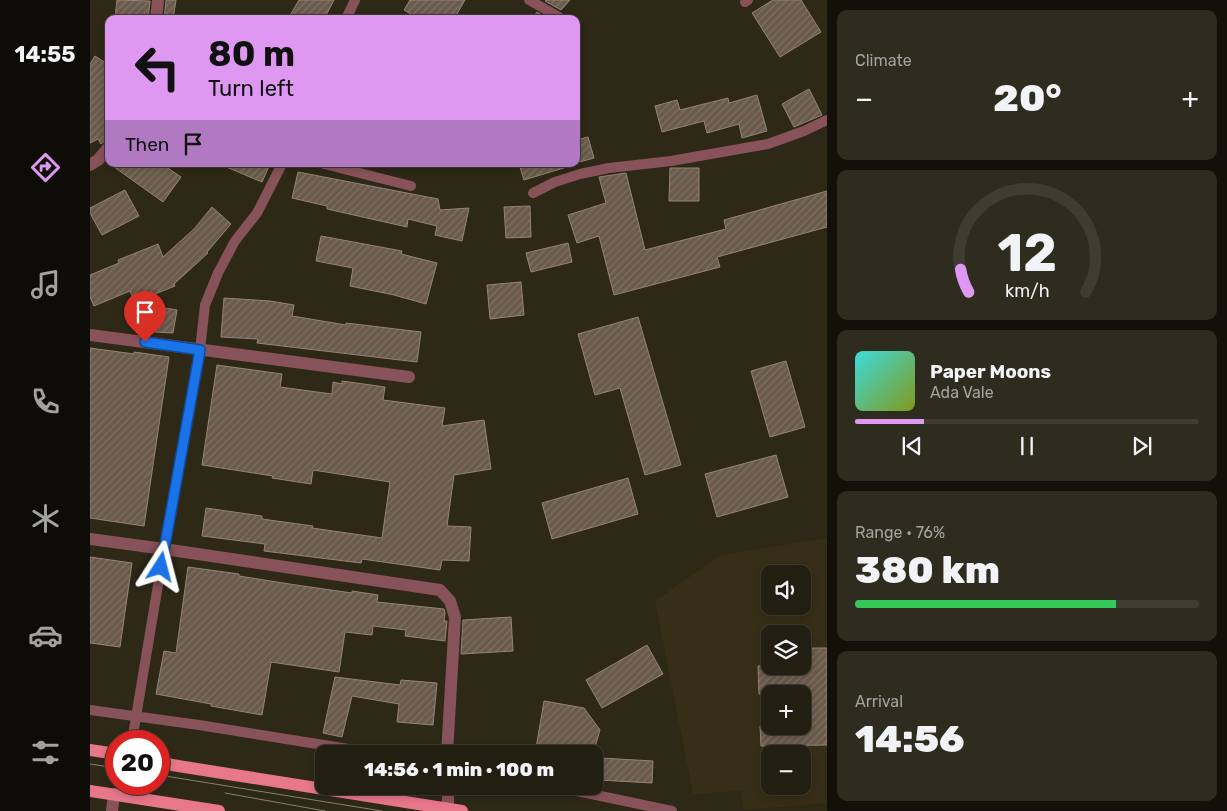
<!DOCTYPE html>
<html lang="en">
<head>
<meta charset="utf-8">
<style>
  body { margin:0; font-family:Rubik,sans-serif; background:#2e2b1f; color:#f1f3f6; height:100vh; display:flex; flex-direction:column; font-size:19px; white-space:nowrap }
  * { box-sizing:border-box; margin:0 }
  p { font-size:16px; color:#a2a29f }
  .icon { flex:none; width:28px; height:28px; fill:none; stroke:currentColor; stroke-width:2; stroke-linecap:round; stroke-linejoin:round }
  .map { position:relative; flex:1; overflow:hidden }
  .sheet { display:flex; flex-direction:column; gap:10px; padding:10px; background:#131009; width:400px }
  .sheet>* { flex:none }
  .hud { position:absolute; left:15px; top:15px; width:475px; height:152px; border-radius:10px; box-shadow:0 2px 8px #0003,0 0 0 1px #3f3c31; background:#de98f2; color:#111; overflow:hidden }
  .controls { position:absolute; left:671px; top:565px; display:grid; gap:10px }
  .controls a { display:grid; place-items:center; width:50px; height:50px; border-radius:10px; background:#221e11; box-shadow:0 2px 8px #0003,0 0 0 1px #3f3c31; font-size:25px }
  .speed { position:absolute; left:15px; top:730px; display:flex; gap:10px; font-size:25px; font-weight:700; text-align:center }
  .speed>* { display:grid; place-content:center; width:65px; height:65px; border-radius:50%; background:#221e11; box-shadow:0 2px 8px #0003,0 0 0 1px #3f3c31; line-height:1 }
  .speed .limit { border:8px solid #d22; background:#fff; color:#111 }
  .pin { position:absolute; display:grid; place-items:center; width:42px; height:42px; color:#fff; margin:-51px -21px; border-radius:50% 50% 50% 0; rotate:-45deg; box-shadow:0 0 5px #0007 }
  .pin .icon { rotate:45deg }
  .me { position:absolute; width:55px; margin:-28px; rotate:9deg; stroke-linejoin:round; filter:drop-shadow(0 0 4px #0008) }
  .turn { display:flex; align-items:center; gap:18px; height:105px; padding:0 20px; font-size:22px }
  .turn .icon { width:65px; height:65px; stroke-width:2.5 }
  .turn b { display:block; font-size:35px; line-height:42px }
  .then { display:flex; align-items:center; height:48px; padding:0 20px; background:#0003; gap:10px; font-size:19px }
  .big { font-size:38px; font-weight:800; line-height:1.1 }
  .sheet .card { flex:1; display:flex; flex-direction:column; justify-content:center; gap:8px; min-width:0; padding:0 18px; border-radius:10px; background:#2e2b1f }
  .sheet .dial { align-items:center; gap:0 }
  .dial svg { height:130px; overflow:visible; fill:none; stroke:#3f3c31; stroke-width:7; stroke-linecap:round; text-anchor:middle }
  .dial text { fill:#f1f3f6; stroke:none }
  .song { display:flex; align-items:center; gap:15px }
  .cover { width:60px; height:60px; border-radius:8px; background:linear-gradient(135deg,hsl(180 70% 55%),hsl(70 70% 35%)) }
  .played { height:5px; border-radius:2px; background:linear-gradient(90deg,#de98f2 20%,#3f3c31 20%) }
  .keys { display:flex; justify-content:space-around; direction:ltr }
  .heat { display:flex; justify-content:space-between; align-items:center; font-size:28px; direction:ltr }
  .charge { height:8px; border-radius:4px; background:linear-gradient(90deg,#34c759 76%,#3f3c31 0) }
  .trip { position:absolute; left:225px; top:745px; width:288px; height:50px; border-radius:10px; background:#221e11; box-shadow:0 2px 8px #0003,0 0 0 1px #3f3c31; font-weight:800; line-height:50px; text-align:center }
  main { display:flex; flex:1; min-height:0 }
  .dock { display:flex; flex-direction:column; width:90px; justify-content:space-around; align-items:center; background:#0e0c07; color:#a2a29f }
  .dock .icon { width:35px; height:35px }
  .dock .selected { color:#de98f2 }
  .dock b { font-size:22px; color:#f1f3f6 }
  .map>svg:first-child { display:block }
</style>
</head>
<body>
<main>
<nav class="dock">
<b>14:55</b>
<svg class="icon selected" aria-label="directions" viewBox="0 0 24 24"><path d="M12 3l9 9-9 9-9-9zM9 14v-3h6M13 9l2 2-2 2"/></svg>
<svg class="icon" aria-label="music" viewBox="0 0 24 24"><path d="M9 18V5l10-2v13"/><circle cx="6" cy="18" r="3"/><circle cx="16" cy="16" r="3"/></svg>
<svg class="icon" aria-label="phone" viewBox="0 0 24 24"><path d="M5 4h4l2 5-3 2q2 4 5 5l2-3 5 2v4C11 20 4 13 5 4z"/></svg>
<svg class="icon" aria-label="climate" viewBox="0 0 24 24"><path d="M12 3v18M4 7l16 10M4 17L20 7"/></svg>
<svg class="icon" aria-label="car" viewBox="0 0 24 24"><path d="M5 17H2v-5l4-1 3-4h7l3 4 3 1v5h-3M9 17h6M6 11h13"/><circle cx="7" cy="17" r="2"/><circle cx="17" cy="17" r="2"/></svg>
<svg class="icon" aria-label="filters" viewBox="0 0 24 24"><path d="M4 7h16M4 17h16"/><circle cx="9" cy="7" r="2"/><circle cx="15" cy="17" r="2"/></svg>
</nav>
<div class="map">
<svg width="737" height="811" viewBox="0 0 737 811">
  <defs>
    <pattern id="building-hatch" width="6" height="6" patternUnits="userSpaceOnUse" patternTransform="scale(1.25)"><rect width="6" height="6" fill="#695a4b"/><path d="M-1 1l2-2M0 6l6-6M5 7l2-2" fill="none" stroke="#7e7164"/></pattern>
  </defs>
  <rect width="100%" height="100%" fill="#2e2817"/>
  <!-- built -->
  <path fill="#362e16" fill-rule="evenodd" d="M 737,538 L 737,803 L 654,810 L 651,791 L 603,794 L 565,601 L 631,555 ZM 680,574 L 712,574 L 712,606 L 680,606 ZM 680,634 L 712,634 L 712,666 L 680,666 ZM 680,694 L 712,694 L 712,726 L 680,726 ZM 680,754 L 712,754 L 712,786 L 680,786 Z"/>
  <!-- building -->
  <path fill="url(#building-hatch)" stroke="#958475" d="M 27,0 L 60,1 L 58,19 L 25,19 Z
    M 76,0 L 86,0 L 83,19 L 74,19 Z
    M 209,0 L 244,0 L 234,19 L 198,19 Z
    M 320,0 L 375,0 L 364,19 L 329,19 L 314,10 Z
    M 456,0 L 480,0 L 471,10 L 455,1 Z
    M 683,0 L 711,0 L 731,32 L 690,57 L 662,13 Z
    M 447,12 L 458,19 L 442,19 Z
    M 5,56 L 19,65 L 19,139 L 16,140 L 11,144 L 8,139 L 0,143 L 0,64 Z
    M 719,89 L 732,115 L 704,127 L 692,104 Z
    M 667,95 L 677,131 L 652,138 L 649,124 L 617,133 L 614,121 L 572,132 L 565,106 L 587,100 L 590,110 L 638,98 L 639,103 Z
    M 498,137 L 504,158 L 486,163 L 486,140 Z
    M 20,164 L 72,164 L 91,177 L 73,202 Z
    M 129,164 L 180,164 L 172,182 Z
    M 429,164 L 476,164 L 477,167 L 434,180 Z
    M 580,168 L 609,168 L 609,201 L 579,201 Z
    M 208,172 L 348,199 L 350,210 L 379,208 L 372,241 L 345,235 L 347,226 L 318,219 L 317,227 L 237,209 L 237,206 L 202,198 Z
    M 536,173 L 555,250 L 636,229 L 634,220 L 737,191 L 737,227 L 627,257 L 630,267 L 524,295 L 509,236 L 487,243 L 478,215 L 516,203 L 509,177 Z
    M 35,190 L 49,216 L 12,235 L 0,213 L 0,208 Z
    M 440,206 L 441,237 L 416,238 L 414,207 Z
    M 122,207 L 141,224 L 117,252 L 118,253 L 84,284 L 85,286 L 45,302 L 40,291 L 4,306 L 0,297 L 0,275 L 29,263 L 28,260 L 68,244 L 73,257 L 104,229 Z
    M 231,236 L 312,251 L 311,254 L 347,263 L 336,304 L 304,295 L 260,286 L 263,268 L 226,261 Z
    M 478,243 L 482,262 L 441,272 L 436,253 Z
    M 431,282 L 434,315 L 400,319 L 397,285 Z
    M 134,298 L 180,301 L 204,305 L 202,316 L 256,325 L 256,323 L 331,332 L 327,362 L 167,343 L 168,339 L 131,337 Z
    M 45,303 L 87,310 L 83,333 L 48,331 L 50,315 Z
    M 548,317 L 591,465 L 555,475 L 530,388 L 505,395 L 488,334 Z
    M 0,348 L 44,354 L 44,352 L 79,357 L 54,526 L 0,518 Z
    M 696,361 L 715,427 L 680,437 L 661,371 Z
    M 127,365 L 192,374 L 190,387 L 242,394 L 243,382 L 252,384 L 252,381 L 295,387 L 293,400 L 355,408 L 352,426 L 394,420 L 401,469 L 364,475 L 357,526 L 381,527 L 379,561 L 352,560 L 350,570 L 272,559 L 271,563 L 174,551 L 175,544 L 112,536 L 116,508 L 172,516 L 172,519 L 223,526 L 222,528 L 292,538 L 300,482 L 223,470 L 221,484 L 182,478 L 183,476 L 112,465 Z
    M 686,455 L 698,497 L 627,517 L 615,474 Z
    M 538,478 L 548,514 L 462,539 L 452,503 Z
    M 0,557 L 42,563 L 30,647 L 0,643 Z
    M 98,567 L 149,574 L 149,576 L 206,585 L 262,593 L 262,591 L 288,595 L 287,602 L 354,609 L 355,613 L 354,621 L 357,621 L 355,641 L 315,636 L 316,630 L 283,626 L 282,635 L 255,632 L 249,672 L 181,662 L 172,715 L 121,706 L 121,704 L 66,694 L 74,651 L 86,653 Z
    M 421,617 L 423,651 L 371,654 L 373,620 Z
    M 557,645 L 573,674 L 512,708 L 496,680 Z
    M 712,648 L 737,648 L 737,745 L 671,746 L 670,726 L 712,726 L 712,694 L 669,694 L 668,666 L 712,666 Z
    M 245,677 L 310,685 L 311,680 L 347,683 L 343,725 L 307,722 L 309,704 L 262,696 L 252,737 L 233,733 Z
    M 454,701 L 494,708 L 510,730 L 503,754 L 445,754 Z
    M 511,758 L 563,761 L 562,783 L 509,780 Z"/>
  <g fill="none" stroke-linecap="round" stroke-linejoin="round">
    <!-- lane -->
    <path stroke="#88525a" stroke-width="10" d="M 439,0 L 469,17
      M 655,2 L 658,0
      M 256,19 L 265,0
      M 234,164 L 321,186
      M 443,193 L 465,182 L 490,174 L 519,168 L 581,161 L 678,144 L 714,131 L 737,120
      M 0,710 L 109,725 L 290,754
      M 42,741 L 74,549 L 110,350 L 115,305 L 128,273 L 145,241 L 167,213 L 192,164
      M 463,786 L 582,811"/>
    <!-- street -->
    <path stroke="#88525a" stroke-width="12" d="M 66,19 L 68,0
      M 0,165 L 8,160 L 19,147
      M 0,335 L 319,377
      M 0,539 L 74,549 L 350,590 L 360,601 L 365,617 L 357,754
      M 358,786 L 358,809
      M 22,811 L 24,794"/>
    <!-- primary -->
    <path stroke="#e7778a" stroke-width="12" d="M 0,750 L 26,754
      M 69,760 L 82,765 L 372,811
      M 0,791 L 129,811"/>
    <!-- tram -->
    <path stroke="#868173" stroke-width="1" d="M 0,764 L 26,768
      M 69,775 L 292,811
      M 135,793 L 235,811"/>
  </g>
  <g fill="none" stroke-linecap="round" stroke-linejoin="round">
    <defs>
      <path id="route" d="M 55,342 L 110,350 L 71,567"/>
    </defs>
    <!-- route casing -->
    <use href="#route" stroke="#114b97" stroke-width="12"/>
    <!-- route -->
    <use href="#route" stroke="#1a73e8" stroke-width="9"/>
  </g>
</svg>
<div class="controls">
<a><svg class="icon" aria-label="sound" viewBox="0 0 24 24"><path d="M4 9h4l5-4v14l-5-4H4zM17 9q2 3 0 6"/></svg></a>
<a><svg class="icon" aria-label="layers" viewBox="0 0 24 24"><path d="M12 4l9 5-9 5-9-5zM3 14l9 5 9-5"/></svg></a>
<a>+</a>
<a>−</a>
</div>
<div class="speed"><div class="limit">20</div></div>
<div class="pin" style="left:55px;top:342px;background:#d93025"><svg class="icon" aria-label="arrive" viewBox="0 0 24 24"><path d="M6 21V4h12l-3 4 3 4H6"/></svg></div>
<svg class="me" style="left:71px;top:567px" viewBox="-20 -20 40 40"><path d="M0-17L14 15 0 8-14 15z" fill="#1a73e8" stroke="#fff" stroke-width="4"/></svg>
<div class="trip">14:56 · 1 min · 100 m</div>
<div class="hud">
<div class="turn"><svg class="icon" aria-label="left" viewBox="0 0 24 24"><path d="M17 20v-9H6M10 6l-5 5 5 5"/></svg><div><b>80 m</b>Turn left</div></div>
<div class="then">Then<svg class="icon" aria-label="arrive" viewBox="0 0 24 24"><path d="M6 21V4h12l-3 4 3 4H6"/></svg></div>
</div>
</div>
<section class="sheet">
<div class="card"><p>Climate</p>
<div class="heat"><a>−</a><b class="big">20°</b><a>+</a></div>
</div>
<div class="card dial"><svg viewBox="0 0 100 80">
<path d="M14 69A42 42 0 1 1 86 69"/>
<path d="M14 69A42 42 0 0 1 9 55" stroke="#de98f2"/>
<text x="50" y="56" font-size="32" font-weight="700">12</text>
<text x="50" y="72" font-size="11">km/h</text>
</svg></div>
<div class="card">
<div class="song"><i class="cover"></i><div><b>Paper Moons</b><p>Ada Vale</p></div></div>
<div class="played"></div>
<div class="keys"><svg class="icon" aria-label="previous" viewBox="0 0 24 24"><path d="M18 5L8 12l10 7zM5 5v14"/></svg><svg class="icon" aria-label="pause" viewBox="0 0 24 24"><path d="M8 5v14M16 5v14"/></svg><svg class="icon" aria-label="next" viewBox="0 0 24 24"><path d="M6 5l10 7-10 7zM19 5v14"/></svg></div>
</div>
<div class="card"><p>Range · 76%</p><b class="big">380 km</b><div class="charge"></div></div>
<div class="card"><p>Arrival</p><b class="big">14:56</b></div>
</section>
</main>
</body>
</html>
